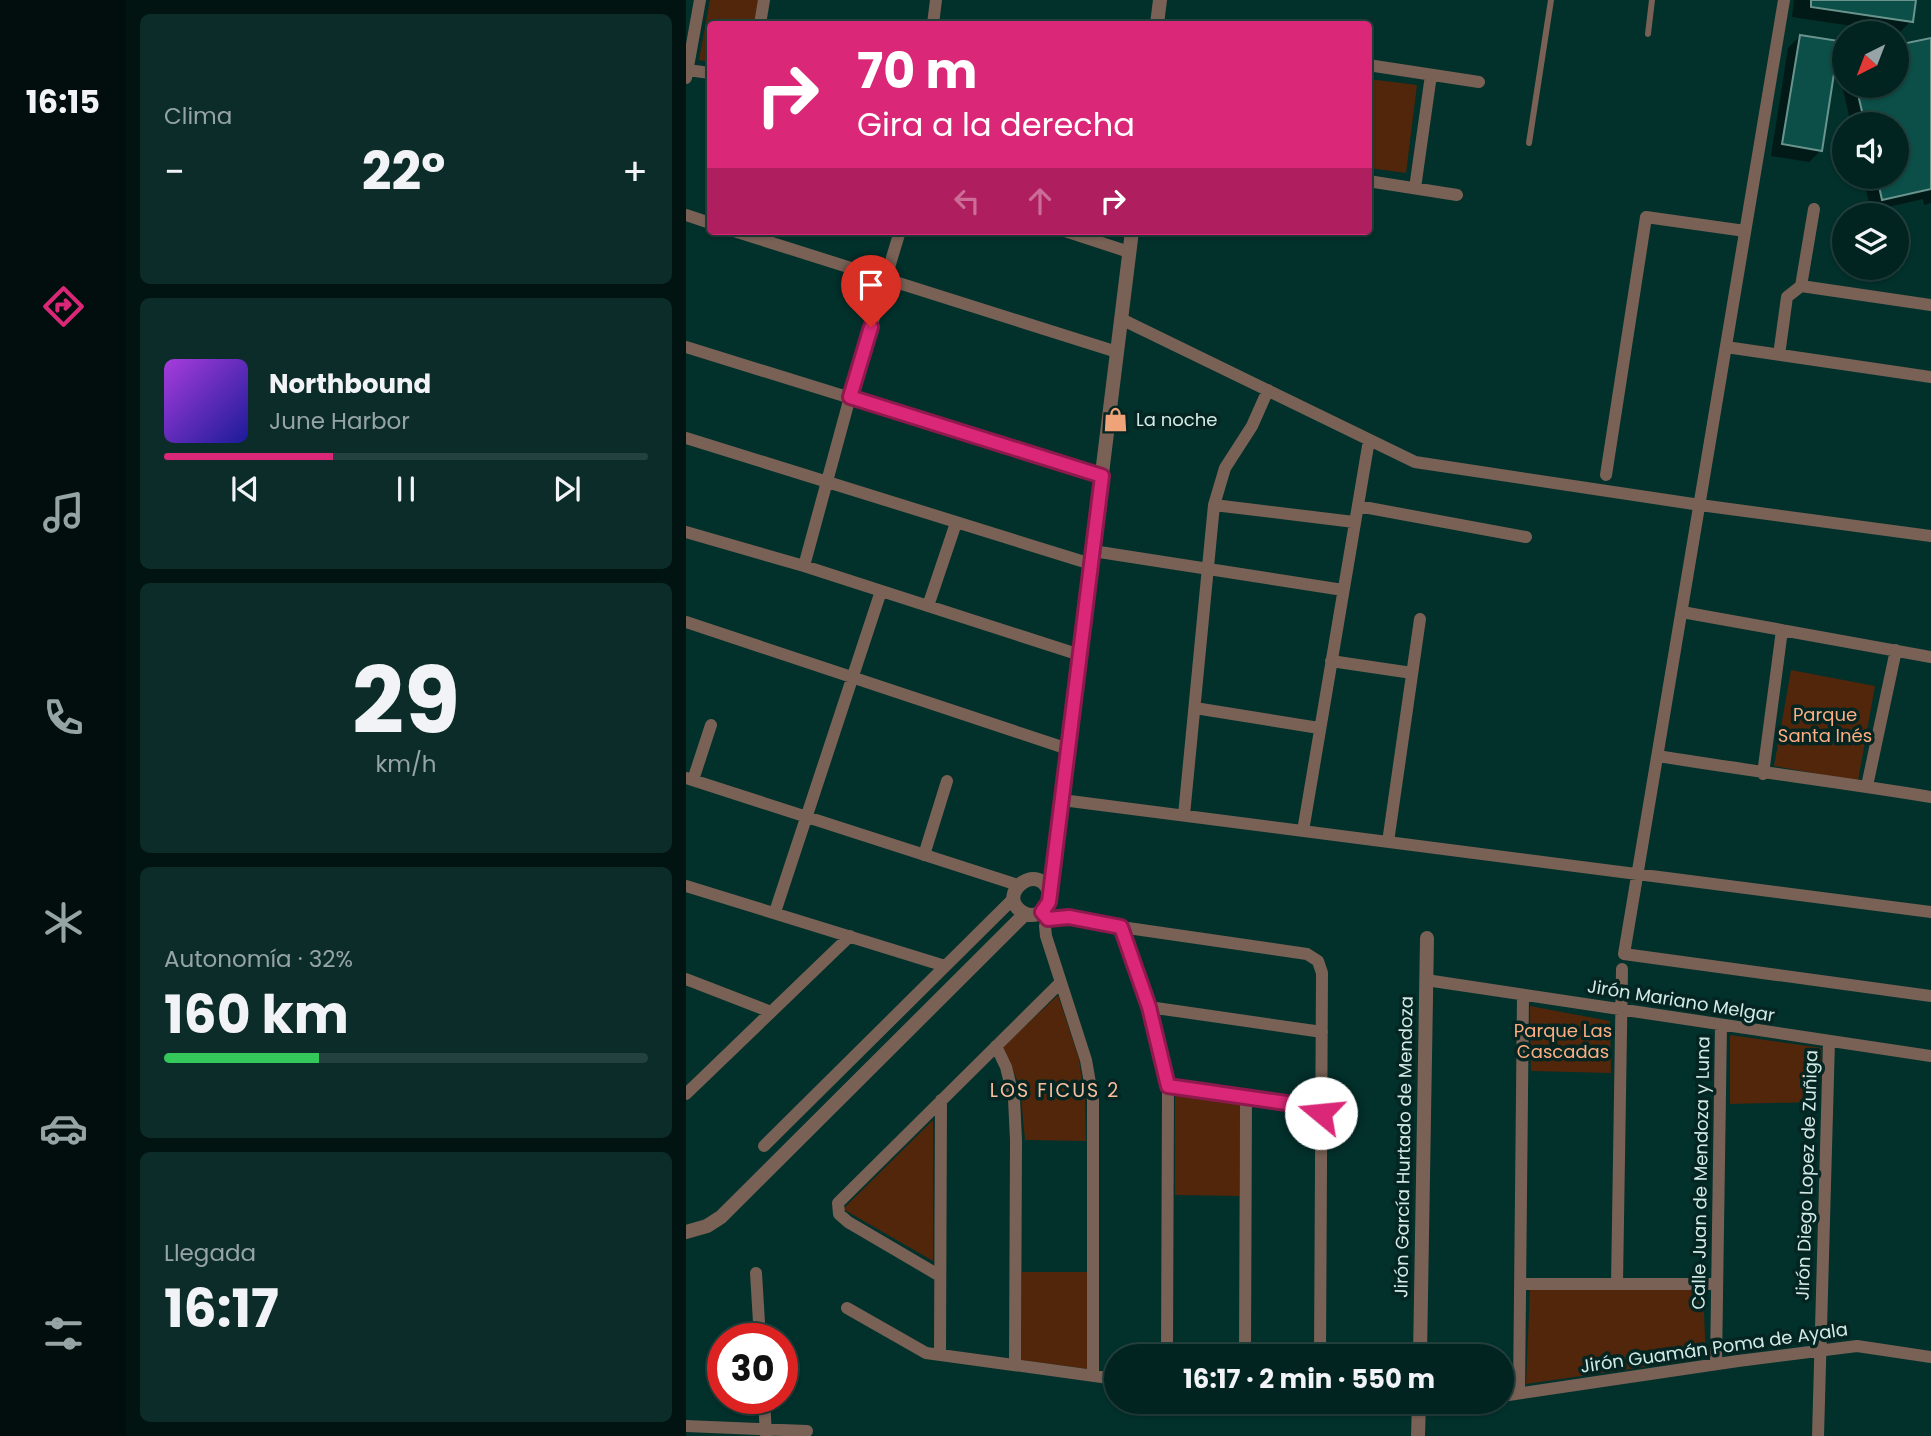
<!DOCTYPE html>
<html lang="es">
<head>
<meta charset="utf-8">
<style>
  body { margin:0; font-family:Poppins,sans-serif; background:#0c2c29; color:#f1f3f6; height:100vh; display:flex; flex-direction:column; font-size:26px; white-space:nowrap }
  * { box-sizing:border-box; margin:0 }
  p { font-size:23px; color:#96a4a5 }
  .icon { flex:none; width:38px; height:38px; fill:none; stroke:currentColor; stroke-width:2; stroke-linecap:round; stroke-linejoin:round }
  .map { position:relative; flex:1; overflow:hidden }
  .side { display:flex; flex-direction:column; gap:14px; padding:14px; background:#011412; width:560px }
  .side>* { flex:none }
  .banner { position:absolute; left:21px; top:21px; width:665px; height:214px; border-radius:7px; box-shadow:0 2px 5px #0004,0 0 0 2px #23413e; background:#db2777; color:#fff; overflow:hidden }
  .needle { width:46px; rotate:222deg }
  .buttons { position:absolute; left:1146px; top:21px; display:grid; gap:14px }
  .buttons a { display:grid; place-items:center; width:77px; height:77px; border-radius:50%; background:#022420; box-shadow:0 2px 5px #0004,0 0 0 2px #23413e; font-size:35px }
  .speed { position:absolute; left:21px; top:1323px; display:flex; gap:14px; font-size:35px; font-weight:700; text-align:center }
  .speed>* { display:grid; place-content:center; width:91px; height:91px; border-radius:50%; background:#022420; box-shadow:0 2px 5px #0004,0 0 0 2px #23413e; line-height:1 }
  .speed .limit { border:10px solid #d22; background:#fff; color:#111 }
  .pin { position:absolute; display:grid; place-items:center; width:60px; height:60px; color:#fff; margin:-72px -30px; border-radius:50% 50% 50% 0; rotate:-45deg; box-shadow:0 0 7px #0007 }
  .pin .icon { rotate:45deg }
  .me { position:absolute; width:77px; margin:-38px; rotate:287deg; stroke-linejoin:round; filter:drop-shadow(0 0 5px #0008) }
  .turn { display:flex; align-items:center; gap:24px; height:147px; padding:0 35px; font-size:32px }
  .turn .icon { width:91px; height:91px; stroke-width:2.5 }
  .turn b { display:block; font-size:49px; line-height:60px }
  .lanes { display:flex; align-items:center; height:66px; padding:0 35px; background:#0003; justify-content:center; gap:35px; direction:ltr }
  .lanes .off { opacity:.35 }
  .big { font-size:52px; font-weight:700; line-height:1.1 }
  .side .tile { flex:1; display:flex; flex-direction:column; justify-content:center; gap:10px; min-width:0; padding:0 24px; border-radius:10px; background:#0c2c29 }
  .side .dial { align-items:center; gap:0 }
  .dial b { font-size:91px; line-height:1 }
  .song { display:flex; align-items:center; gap:21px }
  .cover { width:84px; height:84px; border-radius:10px; background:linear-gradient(135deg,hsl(280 70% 55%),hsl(240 70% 35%)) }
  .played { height:7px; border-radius:4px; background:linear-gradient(90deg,#db2777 35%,#23413e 35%) }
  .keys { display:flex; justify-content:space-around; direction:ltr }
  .heat { display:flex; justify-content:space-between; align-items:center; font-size:38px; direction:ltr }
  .charge { height:10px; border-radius:5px; background:linear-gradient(90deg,#34c759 32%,#23413e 0) }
  .trip { position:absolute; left:418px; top:1344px; width:410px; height:70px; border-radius:35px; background:#022420; box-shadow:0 2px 5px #0004,0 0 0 2px #23413e; font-weight:700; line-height:70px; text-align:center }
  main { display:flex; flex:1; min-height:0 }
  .menu { display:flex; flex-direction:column; width:126px; justify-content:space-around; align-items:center; background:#010e0d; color:#96a4a5 }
  .menu .icon { width:49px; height:49px }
  .menu .on { color:#db2777 }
  .menu b { font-size:32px; color:#f1f3f6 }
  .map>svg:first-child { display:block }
</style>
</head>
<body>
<main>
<nav class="menu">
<b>16:15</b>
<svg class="icon on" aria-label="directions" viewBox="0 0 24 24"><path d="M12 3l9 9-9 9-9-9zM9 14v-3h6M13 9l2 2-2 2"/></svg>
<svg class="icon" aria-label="music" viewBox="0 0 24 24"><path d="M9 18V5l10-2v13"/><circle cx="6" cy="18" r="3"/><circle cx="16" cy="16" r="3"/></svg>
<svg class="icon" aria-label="phone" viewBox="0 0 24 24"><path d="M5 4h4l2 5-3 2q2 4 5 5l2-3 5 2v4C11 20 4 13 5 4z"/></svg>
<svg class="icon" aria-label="climate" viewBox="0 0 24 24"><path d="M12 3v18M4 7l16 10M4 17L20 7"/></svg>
<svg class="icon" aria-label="car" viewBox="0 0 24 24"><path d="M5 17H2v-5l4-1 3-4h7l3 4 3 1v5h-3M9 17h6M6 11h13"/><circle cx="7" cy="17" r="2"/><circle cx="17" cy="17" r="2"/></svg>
<svg class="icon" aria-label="filters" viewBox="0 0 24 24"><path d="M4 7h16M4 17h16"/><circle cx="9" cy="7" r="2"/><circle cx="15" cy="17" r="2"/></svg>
</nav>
<section class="side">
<div class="tile"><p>Clima</p>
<div class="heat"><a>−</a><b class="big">22°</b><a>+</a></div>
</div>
<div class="tile">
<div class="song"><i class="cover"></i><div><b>Northbound</b><p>June Harbor</p></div></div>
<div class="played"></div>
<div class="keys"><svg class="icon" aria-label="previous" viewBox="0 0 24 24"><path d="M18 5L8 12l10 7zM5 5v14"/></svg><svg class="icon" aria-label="pause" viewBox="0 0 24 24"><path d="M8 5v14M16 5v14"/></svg><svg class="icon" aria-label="next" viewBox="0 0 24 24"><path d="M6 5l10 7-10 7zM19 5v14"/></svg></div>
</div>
<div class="tile dial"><b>29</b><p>km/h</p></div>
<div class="tile"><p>Autonomía · 32%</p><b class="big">160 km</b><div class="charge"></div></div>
<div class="tile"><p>Llegada</p><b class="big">16:17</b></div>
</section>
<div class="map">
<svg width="1245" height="1436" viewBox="0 0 1245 1436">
  <rect width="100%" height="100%" fill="#02302b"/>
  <!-- green -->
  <path fill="#51260b" d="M 24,0 L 73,0 L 68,24 L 24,24 L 24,62 L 13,60 Z
    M 683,79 L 731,85 L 720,173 L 683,168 Z
    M 1105,670 L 1189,686 L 1172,781 L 1088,766 Z
    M 372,995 L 393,1059 L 399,1100 L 400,1141 L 339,1140 L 334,1087 L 317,1047 Z
    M 844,1006 L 924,1021 L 925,1073 L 845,1071 Z
    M 1044,1035 L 1136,1048 L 1132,1102 L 1044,1104 Z
    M 489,1094 L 554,1102 L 553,1196 L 489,1195 Z
    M 247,1120 L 247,1261 L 157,1209 Z
    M 336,1272 L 401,1272 L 402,1369 L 335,1360 Z
    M 844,1289 L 1017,1290 L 1020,1358 L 840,1384 Z"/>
  <!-- shadow -->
  <path fill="#0007" d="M 1108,0 L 1228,0 L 1225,21 L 1213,33 L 1106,17 Z
    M 1114,36 L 1135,150 L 1123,162 L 1085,156 L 1102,48 Z
    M 1245,39 L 1245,203 L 1238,205 L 1237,199 L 1185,211 L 1177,177 L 1211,177 L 1211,124 L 1165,124 L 1151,64 L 1158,56 L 1158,86 L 1211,86 L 1211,47 Z"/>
  <!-- building -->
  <path fill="#0b4f48" stroke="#69948d" stroke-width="2" d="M 1125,0 L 1230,0 L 1227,22 L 1125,7 Z
    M 1114,35 L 1153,41 L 1136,151 L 1096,144 Z
    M 1245,38 L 1245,189 L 1196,200 L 1191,177 L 1211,177 L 1211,124 L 1179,124 L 1170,86 L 1211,86 L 1211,45 Z"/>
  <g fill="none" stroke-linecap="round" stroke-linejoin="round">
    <!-- service -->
    <path stroke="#796155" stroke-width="6" d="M 962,34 L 966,0
      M 843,143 L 865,0"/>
    <!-- minor -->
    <path stroke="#796155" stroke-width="12" d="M 1098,0 L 938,954 L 1245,996
      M 74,24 L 78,0
      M 247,24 L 250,0
      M 682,65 L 793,82
      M 2,70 L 24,73
      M 0,78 L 14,0
      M 682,181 L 771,195
      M 729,188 L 745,75
      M 0,215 L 24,223
      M 48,231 L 431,352
      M 379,231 L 443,252
      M 1115,286 L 1245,305
      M 435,319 L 729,462 L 1014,505 L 1245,536
      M 0,347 L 416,476
      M 1040,347 L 1245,377
      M 1093,355 L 1101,297 L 1115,286 L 1128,209
      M 0,438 L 405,564
      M 920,475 L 960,217 L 1059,231
      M 528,505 L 668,522
      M 672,506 L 840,537
      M 0,532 L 118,566 L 394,655
      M 407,551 L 657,590
      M 118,566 L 164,397 L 214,231
      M 242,606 L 270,523
      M 996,612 L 1245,657
      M 0,622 L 382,749
      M 645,661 L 726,673
      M 509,708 L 633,728
      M 972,756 C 1063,771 1154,782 1245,797
      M 1077,774 L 1096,630
      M 0,778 L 332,885
      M 7,780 L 25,725
      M 1181,786 L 1210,650
      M 376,800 L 1245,912
      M 498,815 L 528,505 L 539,468 L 566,426 L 582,390
      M 617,831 L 683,440
      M 702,842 L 734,619
      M 238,855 L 261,781
      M 0,886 L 259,966
      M 89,912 L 195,591
      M 362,919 L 383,917 L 435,927 L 621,954 L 632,961 L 636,973 L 634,1356
      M 362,919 L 359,926 L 360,936 L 400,1060 L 407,1100 L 407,1376
      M 435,927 L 463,1007 L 482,1086 L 481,1356
      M 0,979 L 85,1012
      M 740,980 L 1245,1056
      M 463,1007 L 636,1032
      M 310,1046 L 320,1067 L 328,1099 L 330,1140 L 329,1365
      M 482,1086 L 635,1108
      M 0,1094 L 164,936
      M 78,1146 L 328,898
      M 70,1273 L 74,1339
      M 254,1276 L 162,1222 L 153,1214 L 152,1203 L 374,983
      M 834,1284 L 1031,1284
      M 931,1284 L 936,969
      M 161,1308 L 240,1353 L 430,1379
      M 254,1355 L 255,1100
      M 559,1356 L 560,1097
      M 1030,1364 L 1035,1025
      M 833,1393 L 837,995
      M 816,1396 L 1052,1361 L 1171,1346 L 1245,1357
      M 78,1398 L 80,1436
      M 590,1402 L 617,1406 L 628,1402
      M 733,1403 L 752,1402
      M 0,1426 L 121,1431
      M 1132,1436 L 1143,1041"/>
    <!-- tertiary -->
    <path stroke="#796155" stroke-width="14" d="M 471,24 L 474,0
      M 364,896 C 356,858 308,893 336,912 C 347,919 358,913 363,902 L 446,231
      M 0,1232 L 21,1226 L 35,1217 L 339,914
      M 734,1356 L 741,938
      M 732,1436 L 733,1402"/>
  </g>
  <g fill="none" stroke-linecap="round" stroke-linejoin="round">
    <defs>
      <path id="route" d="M 185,327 L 164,397 L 416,476 L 363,902 L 356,912 L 362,919 L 383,917 L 435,927 L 463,1007 L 482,1086 L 635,1108 L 635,1113"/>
    </defs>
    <!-- route casing -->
    <use href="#route" stroke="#8e194d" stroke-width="18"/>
    <!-- route -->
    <use href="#route" stroke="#db2777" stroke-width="12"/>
  </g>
  <!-- icons -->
  <defs>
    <symbol id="shop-bare" viewBox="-9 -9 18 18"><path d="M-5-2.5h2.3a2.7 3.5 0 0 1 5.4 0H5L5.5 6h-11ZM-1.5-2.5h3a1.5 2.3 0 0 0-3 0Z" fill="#f0a278" stroke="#042521" stroke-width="2.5" paint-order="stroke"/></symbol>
  </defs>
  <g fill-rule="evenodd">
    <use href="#shop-bare" x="412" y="402" width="35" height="35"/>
  </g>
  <g text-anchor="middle" stroke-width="7" stroke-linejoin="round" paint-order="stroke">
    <!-- poi labels -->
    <g font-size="18" fill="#d4eae7" stroke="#042521" text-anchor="start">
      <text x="450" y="426">La noche</text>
    </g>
    <!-- park labels -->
    <g font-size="18" fill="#fead82" stroke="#042521">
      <text x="1139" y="721">Parque<tspan x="1139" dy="21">Santa Inés</tspan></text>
      <text x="877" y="1037">Parque Las<tspan x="877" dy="21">Cascadas</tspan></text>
    </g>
    <!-- street labels -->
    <g font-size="18" fill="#d4eae7" stroke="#042521">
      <text transform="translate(995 1001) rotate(9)" y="6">Jirón Mariano Melgar</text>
      <text transform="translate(718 1147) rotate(-89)" y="6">Jirón García Hurtado de Mendoza</text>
      <text transform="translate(1015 1173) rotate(-89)" y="6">Calle Juan de Mendoza y Luna</text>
      <text transform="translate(1121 1175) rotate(-88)" y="6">Jirón Diego Lopez de Zuñiga</text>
      <text transform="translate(1028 1348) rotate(-8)" y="6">Jirón Guamán Poma de Ayala</text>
    </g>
    <!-- neighbourhood labels -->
    <g font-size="19" letter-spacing="2" fill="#f9be9f" stroke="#042521">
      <text x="369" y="1097">LOS FICUS 2</text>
    </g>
  </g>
</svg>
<div class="buttons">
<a><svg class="needle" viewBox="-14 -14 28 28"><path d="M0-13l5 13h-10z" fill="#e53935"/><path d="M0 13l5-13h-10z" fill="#96a4a5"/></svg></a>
<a><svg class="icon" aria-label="sound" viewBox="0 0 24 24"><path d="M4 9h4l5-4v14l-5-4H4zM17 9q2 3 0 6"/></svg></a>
<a><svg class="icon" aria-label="layers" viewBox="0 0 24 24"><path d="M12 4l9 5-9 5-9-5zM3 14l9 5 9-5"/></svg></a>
</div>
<div class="speed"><div class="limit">30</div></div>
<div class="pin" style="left:185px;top:327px;background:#d93025"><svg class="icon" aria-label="arrive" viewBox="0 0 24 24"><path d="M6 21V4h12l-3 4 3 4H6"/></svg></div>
<svg class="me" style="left:635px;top:1113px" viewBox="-20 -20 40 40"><circle r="19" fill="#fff"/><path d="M0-13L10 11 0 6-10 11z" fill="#db2777"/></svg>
<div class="trip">16:17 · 2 min · 550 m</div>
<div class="banner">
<div class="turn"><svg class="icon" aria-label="right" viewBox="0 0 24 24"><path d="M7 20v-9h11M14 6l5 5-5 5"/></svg><div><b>70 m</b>Gira a la derecha</div></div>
<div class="lanes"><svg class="icon off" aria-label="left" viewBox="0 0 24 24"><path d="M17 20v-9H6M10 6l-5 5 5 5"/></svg><svg class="icon off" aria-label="ahead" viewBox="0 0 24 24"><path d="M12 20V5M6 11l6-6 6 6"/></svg><svg class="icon" aria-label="right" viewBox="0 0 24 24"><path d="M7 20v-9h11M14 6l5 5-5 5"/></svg></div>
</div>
</div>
</main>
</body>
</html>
